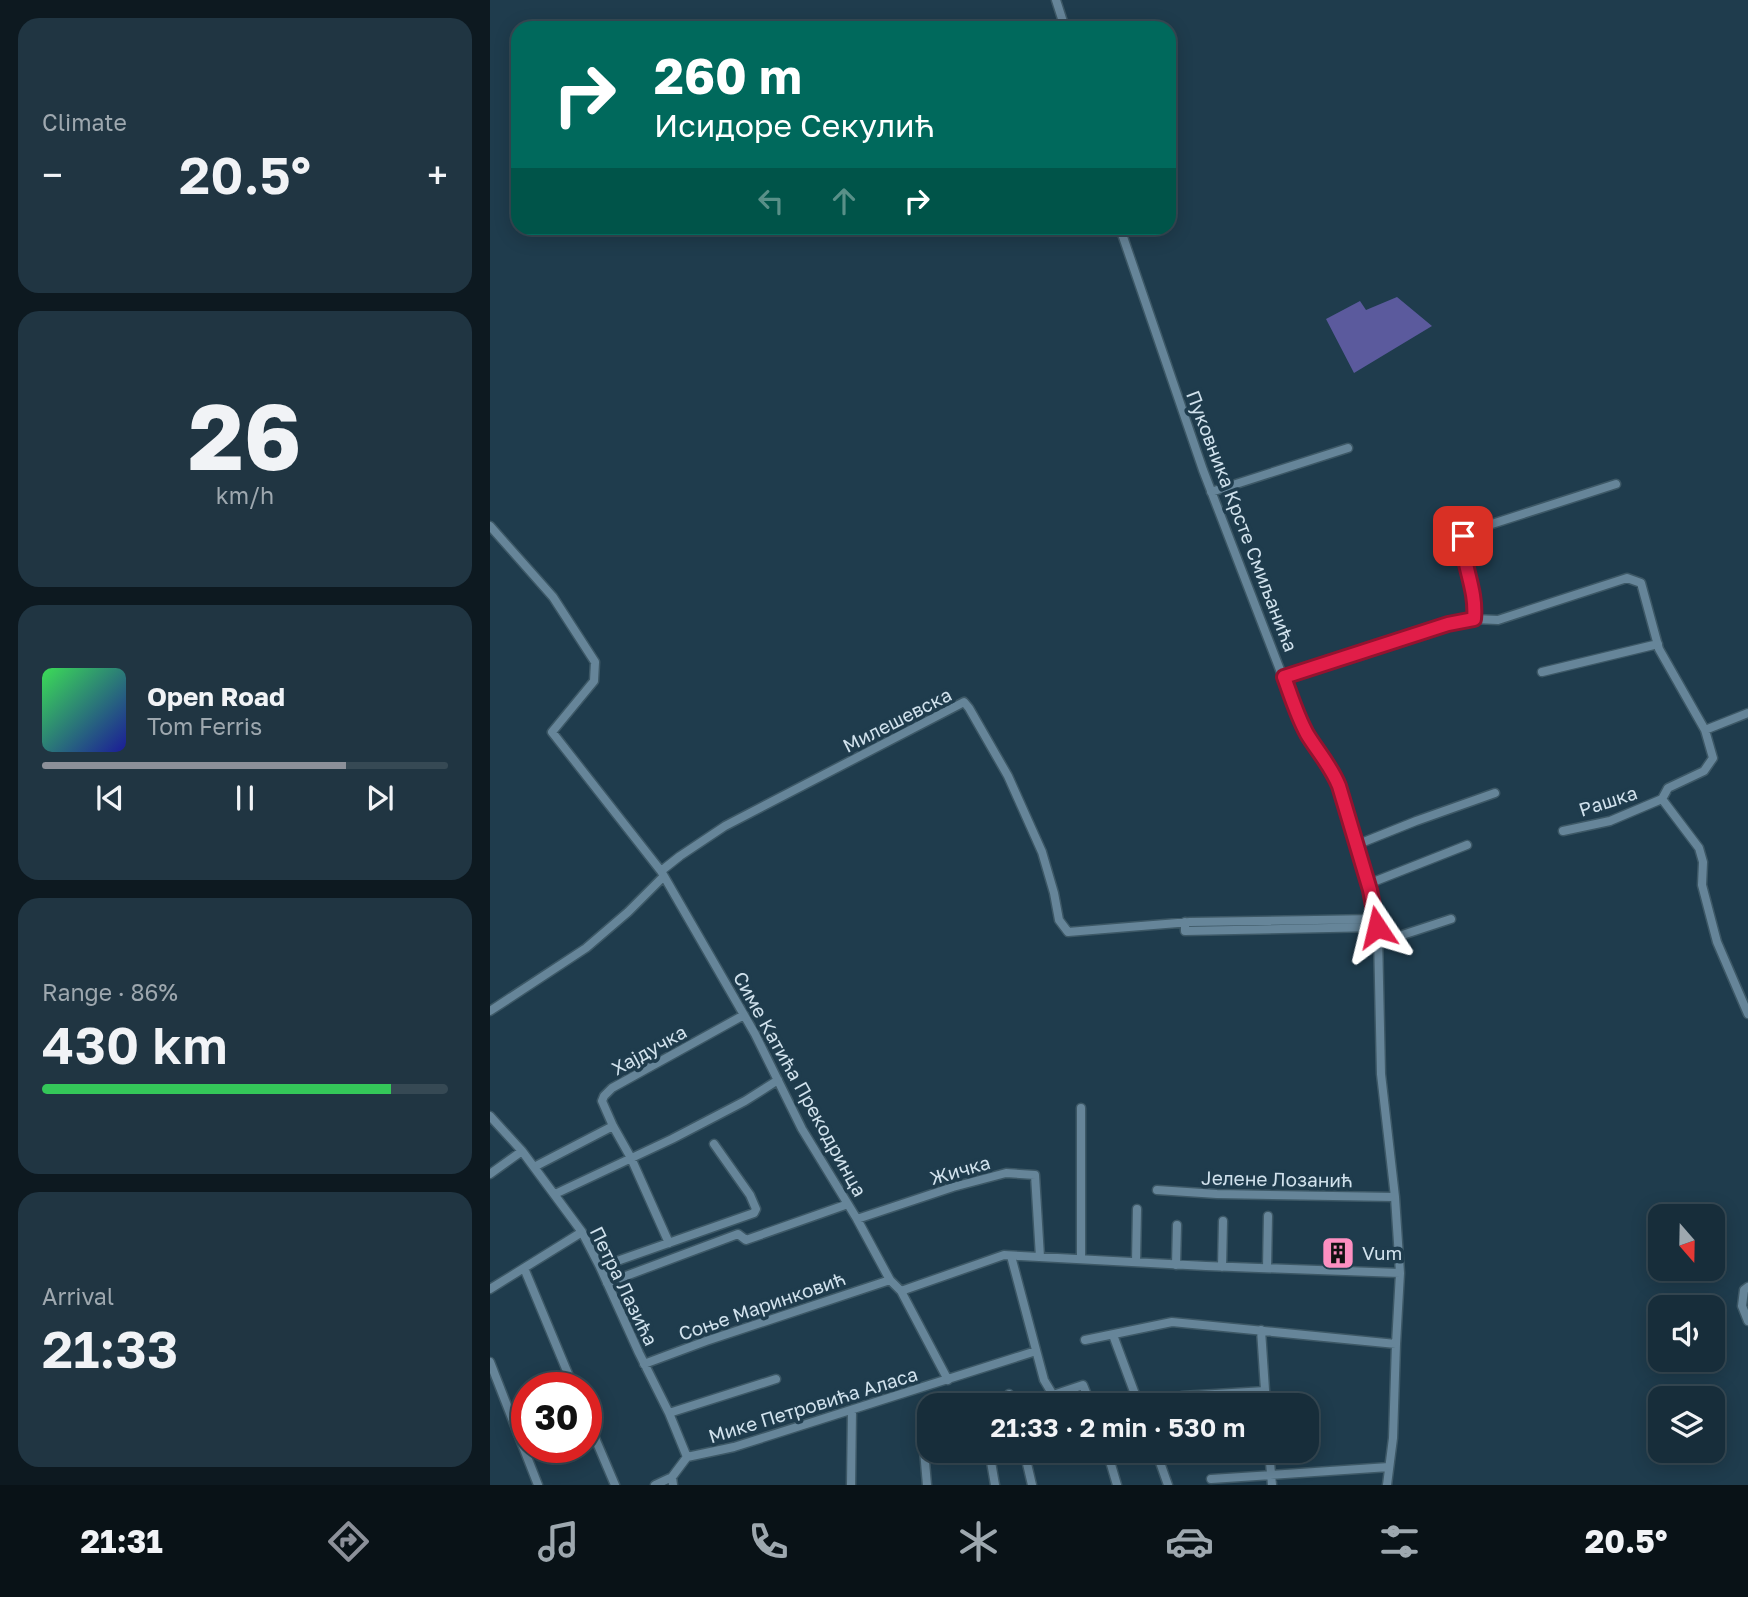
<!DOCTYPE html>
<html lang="en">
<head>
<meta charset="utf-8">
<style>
  body { margin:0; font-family:"Golos Text",sans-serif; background:#203542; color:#f1f3f6; height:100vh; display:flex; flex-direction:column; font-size:26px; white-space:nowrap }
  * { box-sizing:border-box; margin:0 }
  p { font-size:23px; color:#9ea8af }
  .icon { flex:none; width:38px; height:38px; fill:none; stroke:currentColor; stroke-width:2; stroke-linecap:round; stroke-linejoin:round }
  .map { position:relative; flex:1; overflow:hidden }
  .sheet { display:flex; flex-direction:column; gap:18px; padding:18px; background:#0d1920; width:490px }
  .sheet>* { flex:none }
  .guide { position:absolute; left:21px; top:21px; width:665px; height:214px; border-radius:21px; box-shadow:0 4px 18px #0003,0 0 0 2px #364954; background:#00695c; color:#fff; overflow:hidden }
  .needle { width:46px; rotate:160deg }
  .tools { position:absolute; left:1158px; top:1204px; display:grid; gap:14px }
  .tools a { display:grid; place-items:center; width:77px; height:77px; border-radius:14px; background:#172d3a; box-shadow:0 4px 18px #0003,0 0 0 2px #364954; font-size:35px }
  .speed { position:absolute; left:21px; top:1372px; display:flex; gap:14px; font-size:35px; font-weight:700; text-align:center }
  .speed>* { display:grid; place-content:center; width:91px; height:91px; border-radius:50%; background:#172d3a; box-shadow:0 4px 18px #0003,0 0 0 2px #364954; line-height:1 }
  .speed .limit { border:10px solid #d22; background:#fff; color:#111 }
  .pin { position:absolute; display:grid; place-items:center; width:60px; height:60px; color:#fff; margin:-30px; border-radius:14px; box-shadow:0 4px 10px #0006 }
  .me { position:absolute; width:77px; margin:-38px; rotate:350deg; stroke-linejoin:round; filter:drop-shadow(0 0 5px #0008) }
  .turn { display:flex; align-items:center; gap:24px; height:147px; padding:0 28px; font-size:32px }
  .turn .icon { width:91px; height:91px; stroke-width:2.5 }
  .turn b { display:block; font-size:49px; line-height:60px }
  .lanes { display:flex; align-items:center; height:66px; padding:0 28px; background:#0003; justify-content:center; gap:35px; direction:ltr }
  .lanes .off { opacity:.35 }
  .big { font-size:52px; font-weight:600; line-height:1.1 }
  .sheet .tile { flex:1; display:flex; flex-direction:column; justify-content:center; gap:10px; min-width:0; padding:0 24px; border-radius:21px; background:#203542 }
  .sheet .dial { align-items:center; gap:0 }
  .dial b { font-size:91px; line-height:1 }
  .song { display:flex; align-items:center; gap:21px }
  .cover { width:84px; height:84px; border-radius:10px; background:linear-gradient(135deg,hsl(130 70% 55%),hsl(240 70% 35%)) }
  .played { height:7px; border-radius:4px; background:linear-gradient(90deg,#8c9099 75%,#364954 75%) }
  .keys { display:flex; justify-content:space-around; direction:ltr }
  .heat { display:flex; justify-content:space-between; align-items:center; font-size:38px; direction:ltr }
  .charge { height:10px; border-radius:5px; background:linear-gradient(90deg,#34c759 86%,#364954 0) }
  .trip { position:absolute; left:427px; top:1393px; width:402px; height:70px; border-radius:21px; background:#172d3a; box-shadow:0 4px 18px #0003,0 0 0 2px #364954; font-weight:600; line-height:70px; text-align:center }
  .tab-bar { display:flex; height:112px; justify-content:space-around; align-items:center; background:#091217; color:#9ea8af }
  .tab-bar .icon { width:49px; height:49px }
  .tab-bar .active { color:#8c9099 }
  .tab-bar b { font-size:32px; color:#f1f3f6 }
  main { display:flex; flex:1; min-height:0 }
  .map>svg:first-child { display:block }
</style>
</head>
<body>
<main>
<section class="sheet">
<div class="tile"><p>Climate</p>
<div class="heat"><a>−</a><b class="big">20.5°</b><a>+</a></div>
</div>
<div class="tile dial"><b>26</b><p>km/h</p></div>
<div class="tile">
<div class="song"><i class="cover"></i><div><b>Open Road</b><p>Tom Ferris</p></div></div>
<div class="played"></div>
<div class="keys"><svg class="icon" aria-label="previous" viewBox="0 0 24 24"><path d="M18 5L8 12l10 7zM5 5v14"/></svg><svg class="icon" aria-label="pause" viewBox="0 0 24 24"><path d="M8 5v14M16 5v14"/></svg><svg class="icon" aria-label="next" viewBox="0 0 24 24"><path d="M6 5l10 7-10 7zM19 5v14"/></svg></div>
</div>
<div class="tile"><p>Range · 86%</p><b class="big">430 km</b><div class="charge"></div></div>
<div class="tile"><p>Arrival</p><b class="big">21:33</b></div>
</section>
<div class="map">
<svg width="1258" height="1485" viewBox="0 0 1258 1485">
  <rect width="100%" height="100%" fill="#1f3c4d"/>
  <!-- forest -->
  <path fill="#5b5a9d" d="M 907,297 L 942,326 L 864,373 L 836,319 L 870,301 L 876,310 Z"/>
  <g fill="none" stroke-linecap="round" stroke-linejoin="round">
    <defs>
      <path id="minor" d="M 566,0 L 575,28
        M 630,228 L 713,470 L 802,701 C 808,713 812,726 820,737 C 831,754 842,768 849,786 L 873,871 L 880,890 L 884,905 L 888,935 L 891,1074 L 905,1197 L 910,1273 L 906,1344 L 903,1438 L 897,1485
        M 721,492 L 858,448
        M 0,526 L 63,597 L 105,662 L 104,681 L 62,732 L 171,871 L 265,1034 L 312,1129 L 367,1219 L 400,1280 L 411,1291 L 458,1380
        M 984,619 L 985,606 L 983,589 L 972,545 L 973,536 L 977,532 L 1126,484
        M 1052,672 L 1168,644
        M 794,677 L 958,623 L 984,619 L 1008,620 L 1137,578 L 1151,583 L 1169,649 L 1215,730 L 1223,758 L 1214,771 L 1178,788 L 1172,799 L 1209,848 L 1213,862 L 1212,885 L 1227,942 L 1258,1014
        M 1215,730 L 1258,713
        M 1073,831 L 1120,821 L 1172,799
        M 866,845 L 926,821 L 1005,793
        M 171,871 L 190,856 L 235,826 L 474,702 L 479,708 L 518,776 L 552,852 L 564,893 L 569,920 L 578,932 L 700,922 L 886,919
        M 878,884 L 977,845
        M 695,922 L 695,931 L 887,927
        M 888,943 L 961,919
        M 0,1011 L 96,948 L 138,912 L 173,877
        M 0,1116 L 32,1151 L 92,1232 L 110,1267 L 149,1353 L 179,1413 L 197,1457 L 182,1477 L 183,1485
        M 44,1167 L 123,1126
        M 0,1174 L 32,1151
        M 667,1190 L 727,1194 L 905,1197
        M 65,1194 L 182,1139 L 255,1101 L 288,1080
        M 367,1219 L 463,1187 L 516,1173 L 545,1175 L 550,1257
        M 179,1243 L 141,1158 L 123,1126 L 112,1101 L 114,1096 L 122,1088 L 254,1015
        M 521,1256 L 554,1380 L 563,1395 L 593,1385 L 601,1405
        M 591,1259 L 591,1108
        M 646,1262 L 647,1209
        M 686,1265 L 687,1225
        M 110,1267 L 264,1213 L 266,1209 L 260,1195 L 224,1144
        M 732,1267 L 733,1221
        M 34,1268 L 84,1388
        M 777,1268 L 778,1216
        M 117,1283 L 248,1234 L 256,1240 L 358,1204
        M 1258,1287 L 1254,1290 L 1252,1306 L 1258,1321
        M 0,1289 L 92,1232
        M 411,1291 L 514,1255 L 716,1266 L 910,1273
        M 771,1330 L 776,1405
        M 623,1335 L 649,1405
        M 595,1340 L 682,1322 L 906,1344
        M 0,1362 L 48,1485
        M 154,1364 L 216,1341 L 400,1280
        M 519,1394 L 522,1405
        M 692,1396 L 775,1391
        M 179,1413 L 286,1379
        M 96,1417 L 125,1485
        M 432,1427 L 437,1485
        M 534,1451 L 542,1485
        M 617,1451 L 627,1485
        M 666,1451 L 678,1485
        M 779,1451 L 782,1485
        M 500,1456 L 505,1485
        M 197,1457 L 244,1447 L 546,1351
        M 721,1479 L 899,1467
        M 165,1485 L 182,1477
        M 361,1485 L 362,1410"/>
    </defs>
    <!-- minor casing -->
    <use href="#minor" stroke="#3d5866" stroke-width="11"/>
    <!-- minor -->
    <use href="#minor" stroke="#668599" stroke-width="8"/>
  </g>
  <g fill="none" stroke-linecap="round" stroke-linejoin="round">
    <defs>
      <path id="route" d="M 887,927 L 880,890 L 849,786 C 841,766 828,752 817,734 C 807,716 801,696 794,677 L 958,624 L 984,619 C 987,588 971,563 973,536"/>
    </defs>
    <!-- route casing -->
    <use href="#route" stroke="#92132f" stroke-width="18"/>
    <!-- route -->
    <use href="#route" stroke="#e11d48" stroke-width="12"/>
  </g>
  <!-- icons -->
  <defs>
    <symbol id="building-square" viewBox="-11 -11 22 22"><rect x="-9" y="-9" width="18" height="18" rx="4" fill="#fc8fc1" stroke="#1f3c4d"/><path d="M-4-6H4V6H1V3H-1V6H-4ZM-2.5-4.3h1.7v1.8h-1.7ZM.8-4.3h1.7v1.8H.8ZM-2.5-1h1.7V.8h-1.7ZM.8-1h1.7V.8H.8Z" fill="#111"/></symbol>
  </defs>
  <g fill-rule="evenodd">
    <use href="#building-square" x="829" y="1234" width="38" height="38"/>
  </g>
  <g text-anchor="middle" stroke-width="7" stroke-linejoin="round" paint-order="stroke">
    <!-- street labels -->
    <g font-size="19" fill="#d1e2ed" stroke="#1f3c4d">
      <text transform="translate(752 521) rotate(69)" y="7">Пуковника Крсте Смиљанића</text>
      <text transform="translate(407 720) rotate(-27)" y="7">Милешевска</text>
      <text transform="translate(1118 801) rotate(-18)" y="7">Рашка</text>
      <text transform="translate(159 1050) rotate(-29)" y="7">Хајдучка</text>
      <text transform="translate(310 1084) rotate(61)" y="7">Симе Катића Прекодринца</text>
      <text transform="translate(470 1170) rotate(-16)" y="7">Жичка</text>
      <text transform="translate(787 1179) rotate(1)" y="7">Јелене Лозанић</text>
      <text transform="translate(134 1286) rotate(64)" y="7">Петра Лазића</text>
      <text transform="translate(272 1306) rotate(-19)" y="7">Соње Маринковић</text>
      <text transform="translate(323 1405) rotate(-17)" y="7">Мике Петровића Аласа</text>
    </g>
    <!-- poi labels -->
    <g font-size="19" fill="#d1e2ed" stroke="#1f3c4d" text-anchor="start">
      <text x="872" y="1260">Vum</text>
    </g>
  </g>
</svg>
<div class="tools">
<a><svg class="needle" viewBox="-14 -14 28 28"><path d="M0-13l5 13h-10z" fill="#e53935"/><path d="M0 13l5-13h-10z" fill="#9ea8af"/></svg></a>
<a><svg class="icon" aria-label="sound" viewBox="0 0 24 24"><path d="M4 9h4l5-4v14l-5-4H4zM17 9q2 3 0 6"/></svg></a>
<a><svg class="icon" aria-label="layers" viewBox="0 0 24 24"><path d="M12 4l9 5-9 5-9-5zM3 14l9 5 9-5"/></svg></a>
</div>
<div class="speed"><div class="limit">30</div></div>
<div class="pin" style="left:973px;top:536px;background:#d93025"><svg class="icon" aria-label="arrive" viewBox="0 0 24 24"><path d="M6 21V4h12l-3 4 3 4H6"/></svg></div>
<svg class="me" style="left:887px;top:927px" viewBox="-20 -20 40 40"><path d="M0-17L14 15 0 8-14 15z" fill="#e11d48" stroke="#fff" stroke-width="4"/></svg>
<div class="trip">21:33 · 2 min · 530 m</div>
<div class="guide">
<div class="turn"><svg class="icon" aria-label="right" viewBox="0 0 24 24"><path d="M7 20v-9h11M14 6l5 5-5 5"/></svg><div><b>260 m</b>Исидоре Секулић</div></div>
<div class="lanes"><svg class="icon off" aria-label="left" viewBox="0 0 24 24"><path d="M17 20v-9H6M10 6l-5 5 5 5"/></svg><svg class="icon off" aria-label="ahead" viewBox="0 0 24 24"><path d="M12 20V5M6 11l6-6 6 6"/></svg><svg class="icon" aria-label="right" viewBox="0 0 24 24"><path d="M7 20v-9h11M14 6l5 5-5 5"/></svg></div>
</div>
</div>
</main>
<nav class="tab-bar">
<b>21:31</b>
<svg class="icon active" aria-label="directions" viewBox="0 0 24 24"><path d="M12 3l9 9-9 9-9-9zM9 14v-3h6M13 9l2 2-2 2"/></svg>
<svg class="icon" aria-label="music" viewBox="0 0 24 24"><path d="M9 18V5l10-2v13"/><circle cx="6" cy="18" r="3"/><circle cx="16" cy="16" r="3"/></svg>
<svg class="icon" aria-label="phone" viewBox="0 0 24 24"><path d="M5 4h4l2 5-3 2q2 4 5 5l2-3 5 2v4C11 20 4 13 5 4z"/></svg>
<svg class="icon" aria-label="climate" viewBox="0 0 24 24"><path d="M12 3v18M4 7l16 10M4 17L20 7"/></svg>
<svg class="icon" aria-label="car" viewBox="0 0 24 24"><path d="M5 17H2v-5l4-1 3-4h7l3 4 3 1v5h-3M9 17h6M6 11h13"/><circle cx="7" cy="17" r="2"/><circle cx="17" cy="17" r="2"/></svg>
<svg class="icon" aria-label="filters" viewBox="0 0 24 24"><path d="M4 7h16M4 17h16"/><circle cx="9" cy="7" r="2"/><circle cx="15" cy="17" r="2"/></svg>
<b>20.5°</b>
</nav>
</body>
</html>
